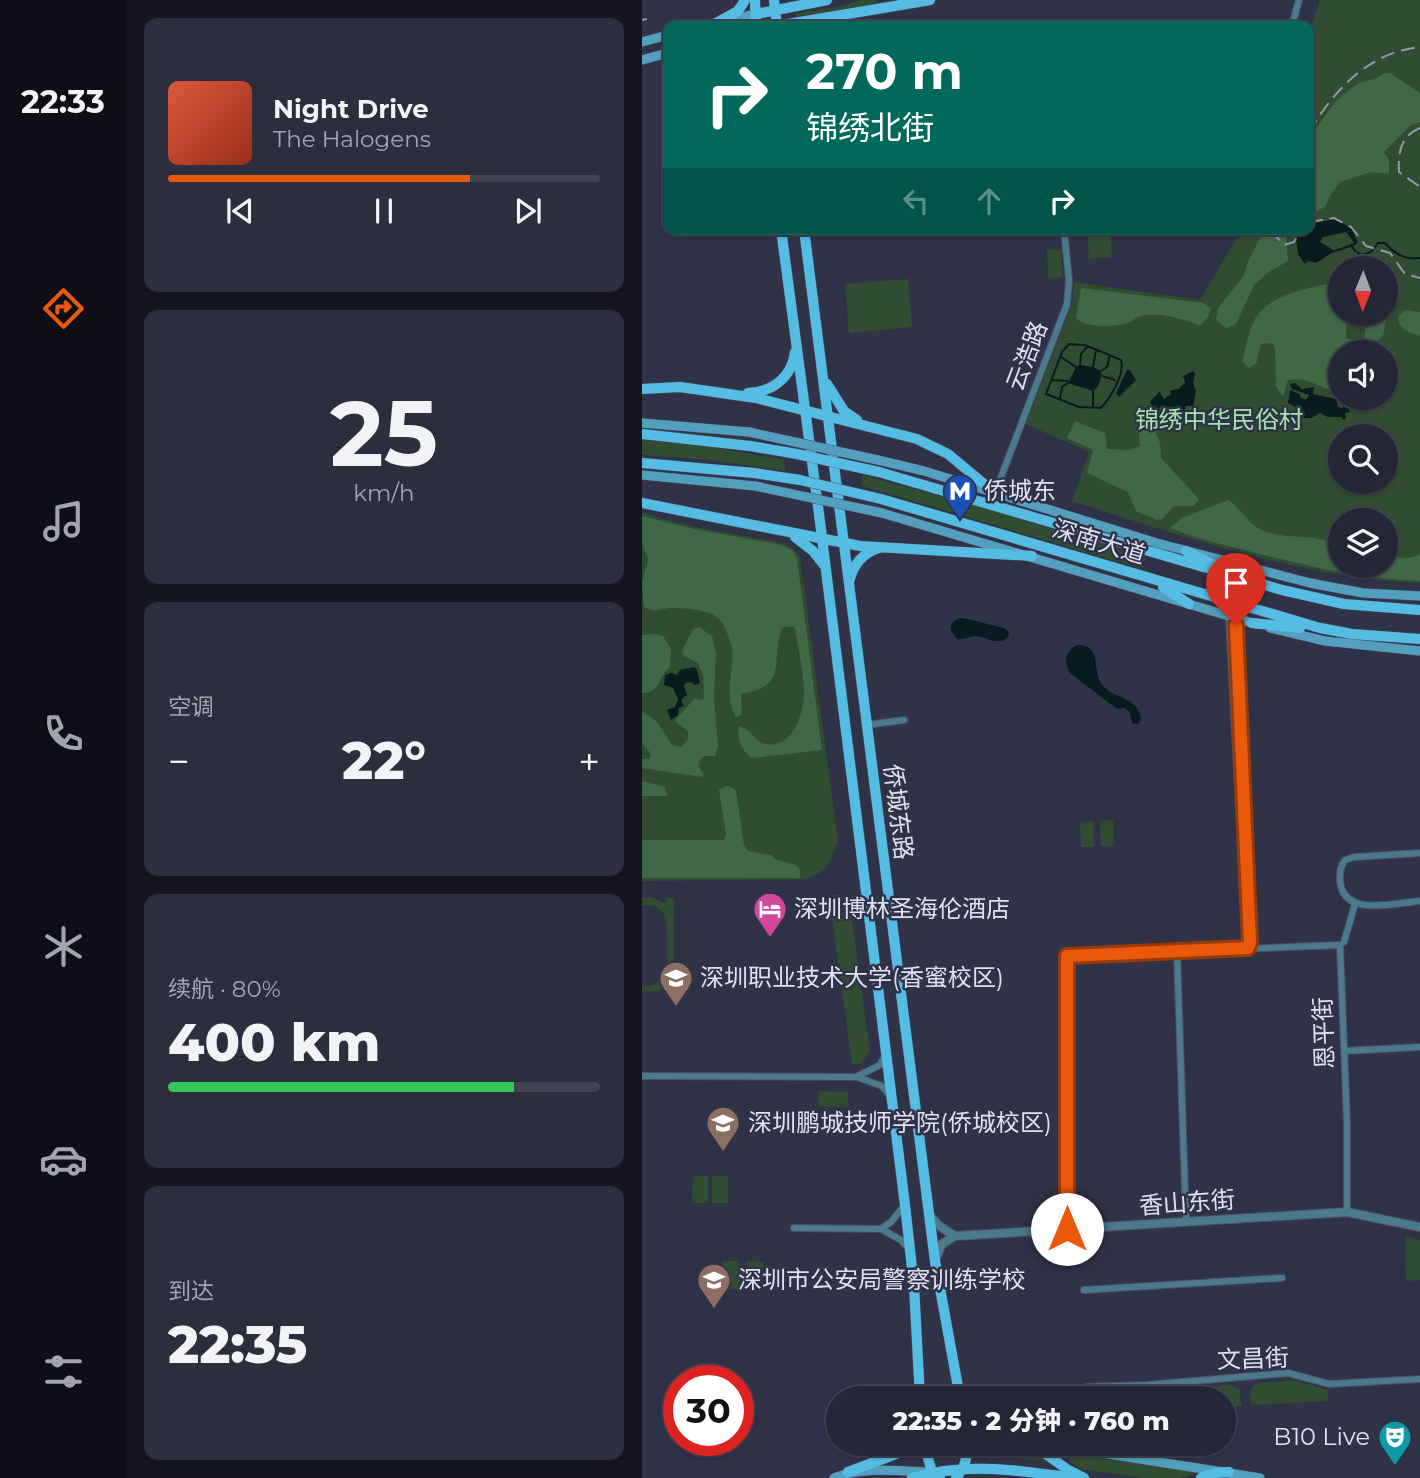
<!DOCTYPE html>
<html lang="zh">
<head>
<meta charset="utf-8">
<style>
  body { margin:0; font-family:Montserrat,"Noto Sans SC",sans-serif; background:#2c2e3e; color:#f1f3f6; height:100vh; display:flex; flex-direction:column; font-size:26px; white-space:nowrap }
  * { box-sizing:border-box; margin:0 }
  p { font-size:23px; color:#a3a5ad }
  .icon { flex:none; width:38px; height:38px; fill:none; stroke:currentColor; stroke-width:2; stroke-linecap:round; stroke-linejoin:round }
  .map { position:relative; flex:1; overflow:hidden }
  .side { display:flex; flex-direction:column; gap:18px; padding:18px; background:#14151e; width:516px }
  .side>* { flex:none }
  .banner { position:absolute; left:21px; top:21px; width:651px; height:214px; border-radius:14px; box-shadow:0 2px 5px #0004,0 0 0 2px #414351; background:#00695c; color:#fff; overflow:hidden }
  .needle { width:46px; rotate:181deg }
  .tools { position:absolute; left:686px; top:256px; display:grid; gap:14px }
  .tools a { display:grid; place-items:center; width:70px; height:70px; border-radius:50%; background:#242636; box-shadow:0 2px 5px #0004,0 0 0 2px #414351; font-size:35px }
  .speed { position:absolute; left:21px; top:1365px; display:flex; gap:14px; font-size:35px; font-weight:700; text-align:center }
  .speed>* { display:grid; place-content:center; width:91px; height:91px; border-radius:50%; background:#242636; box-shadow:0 2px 5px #0004,0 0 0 2px #414351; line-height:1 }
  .speed .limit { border:10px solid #d22; background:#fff; color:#111 }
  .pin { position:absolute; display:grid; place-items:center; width:60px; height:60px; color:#fff; margin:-72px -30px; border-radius:50% 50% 50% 0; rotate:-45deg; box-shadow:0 0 7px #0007 }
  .pin .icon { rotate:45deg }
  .me { position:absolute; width:77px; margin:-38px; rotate:0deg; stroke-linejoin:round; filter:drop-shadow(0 0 5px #0008) }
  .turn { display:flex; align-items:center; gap:24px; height:147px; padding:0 28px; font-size:32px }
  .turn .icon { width:91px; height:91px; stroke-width:2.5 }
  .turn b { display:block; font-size:49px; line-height:60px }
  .lanes { display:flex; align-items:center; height:66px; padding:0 28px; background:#0003; justify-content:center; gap:35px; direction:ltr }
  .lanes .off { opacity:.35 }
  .big { font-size:52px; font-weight:800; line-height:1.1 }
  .side .widget { flex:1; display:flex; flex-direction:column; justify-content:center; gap:10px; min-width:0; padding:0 24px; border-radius:14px; background:#2c2e3e }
  .side .dial { align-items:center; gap:0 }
  .dial b { font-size:91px; line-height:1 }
  .song { display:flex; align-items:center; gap:21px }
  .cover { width:84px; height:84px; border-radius:10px; background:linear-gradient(135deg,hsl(10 70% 55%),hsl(10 70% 35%)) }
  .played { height:7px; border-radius:4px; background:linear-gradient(90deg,#ea580c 70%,#414351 70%) }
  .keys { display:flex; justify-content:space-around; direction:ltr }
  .heat { display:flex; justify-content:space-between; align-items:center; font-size:38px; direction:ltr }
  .charge { height:10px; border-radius:5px; background:linear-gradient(90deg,#34c759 80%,#414351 0) }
  .trip { position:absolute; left:184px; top:1386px; width:410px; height:70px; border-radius:35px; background:#242636; box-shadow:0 2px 5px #0004,0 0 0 2px #414351; font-weight:800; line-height:70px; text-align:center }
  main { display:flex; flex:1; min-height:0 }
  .menu { display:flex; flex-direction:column; width:126px; justify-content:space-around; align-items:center; background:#0e0f16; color:#a3a5ad }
  .menu .icon { width:49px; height:49px }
  .menu .current { color:#ea580c }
  .menu b { font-size:32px; color:#f1f3f6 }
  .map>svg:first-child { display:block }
</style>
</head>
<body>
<main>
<nav class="menu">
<b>22:33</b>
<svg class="icon current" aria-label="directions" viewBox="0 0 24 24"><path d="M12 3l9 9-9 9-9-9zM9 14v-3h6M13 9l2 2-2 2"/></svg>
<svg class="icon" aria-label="music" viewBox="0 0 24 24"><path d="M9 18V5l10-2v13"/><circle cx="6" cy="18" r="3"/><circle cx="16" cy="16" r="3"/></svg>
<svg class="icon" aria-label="phone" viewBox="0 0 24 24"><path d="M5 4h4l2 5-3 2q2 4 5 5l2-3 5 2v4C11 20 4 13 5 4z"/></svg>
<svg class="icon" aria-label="climate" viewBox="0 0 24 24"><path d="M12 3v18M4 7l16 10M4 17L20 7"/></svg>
<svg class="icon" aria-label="car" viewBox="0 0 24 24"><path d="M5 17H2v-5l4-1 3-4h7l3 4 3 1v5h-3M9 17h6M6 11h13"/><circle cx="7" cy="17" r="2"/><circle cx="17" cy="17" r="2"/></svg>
<svg class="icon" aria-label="filters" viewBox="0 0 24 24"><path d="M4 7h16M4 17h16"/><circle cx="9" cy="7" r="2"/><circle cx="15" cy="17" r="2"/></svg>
</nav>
<section class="side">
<div class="widget">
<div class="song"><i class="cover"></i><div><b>Night Drive</b><p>The Halogens</p></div></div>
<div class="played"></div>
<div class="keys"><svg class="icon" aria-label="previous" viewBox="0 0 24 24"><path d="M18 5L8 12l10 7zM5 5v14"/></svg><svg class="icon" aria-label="pause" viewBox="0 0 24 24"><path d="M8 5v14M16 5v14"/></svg><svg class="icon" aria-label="next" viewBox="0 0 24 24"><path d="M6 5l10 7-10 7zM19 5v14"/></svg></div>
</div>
<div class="widget dial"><b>25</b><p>km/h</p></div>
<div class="widget"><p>空调</p>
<div class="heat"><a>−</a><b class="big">22°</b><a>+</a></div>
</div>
<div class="widget"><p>续航 · 80%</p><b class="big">400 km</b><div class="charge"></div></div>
<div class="widget"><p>到达</p><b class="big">22:35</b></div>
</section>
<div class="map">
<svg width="778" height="1478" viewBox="0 0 778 1478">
  <rect width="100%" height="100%" fill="#303348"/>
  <!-- green -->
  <path fill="#304d32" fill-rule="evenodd" d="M 219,0 L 234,0 L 235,3 L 155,17 L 154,13 L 199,6 Z
    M 678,0 L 778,0 L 778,583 C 659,578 543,537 430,501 L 447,452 L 384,424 L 430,304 L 432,282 L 558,300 L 600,229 L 667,229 L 667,34 ZM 698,268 L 744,268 L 744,313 L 698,313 ZM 698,352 L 744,352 L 744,397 L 698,397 ZM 698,436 L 744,436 L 744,481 L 698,481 ZM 698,520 L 744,520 L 744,565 L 698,565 Z
    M 445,229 L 468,229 L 470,257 L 447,259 Z
    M 419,249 L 420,277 L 406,278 L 405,250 Z
    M 266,279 L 270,327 L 207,333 L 203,284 Z
    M 0,440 L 69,447 L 142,460 L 144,471 L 67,460 L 0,455 Z
    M 220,475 L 336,506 L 503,557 L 500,569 L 220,486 Z
    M 0,513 L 52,527 L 141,543 L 152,549 L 158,558 L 196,841 C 188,862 187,872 163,879 L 0,881 Z
    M 471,820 L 472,846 L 459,846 L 458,821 Z
    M 451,821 L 452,847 L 439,847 L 438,822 Z
    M 187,895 L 198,895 L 208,905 L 228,1052 L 218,1064 L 210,1064 Z
    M 9,897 L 24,904 L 24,898 L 32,898 L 32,992 L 25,992 L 24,986 L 16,991 L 0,992 L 0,985 L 9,986 L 20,980 C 26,969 25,958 25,946 C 25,927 27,901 0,906 L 0,898 Z
    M 177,1091 L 206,1092 L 206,1107 L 176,1106 Z
    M 51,1176 L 66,1176 L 66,1203 L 50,1203 Z
    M 70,1176 L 86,1176 L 86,1203 L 70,1203 Z
    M 763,1236 L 778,1240 L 778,1280 L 764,1281 Z
    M 81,1261 L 97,1261 L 97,1289 L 81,1289 Z
    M 105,1261 L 121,1262 L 121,1289 L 105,1289 Z
    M 652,1380 L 686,1390 L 686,1401 L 609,1405 C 608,1395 606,1388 616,1383 Z
    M 588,1385 L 597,1389 L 600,1406 L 581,1408 L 581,1398 L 505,1398 L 508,1393 L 517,1390 Z
    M 344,1445 L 390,1449 L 407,1462 L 343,1455 L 342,1447 Z
    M 417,1452 L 556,1473 L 538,1478 L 504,1478 L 438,1469 Z"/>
  <!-- forest -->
  <path fill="#416845" d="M 742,73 L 748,73 L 778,93 L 778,122 L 769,125 L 742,152 L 747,160 L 747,174 L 729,172 L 698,182 L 688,195 L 683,207 L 667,215 L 667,138 L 694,101 L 706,91 L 717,83 L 733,79 Z
    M 623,229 L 648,229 L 644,235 L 646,261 L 628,271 L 612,285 L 594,324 L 584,328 L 574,320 L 576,308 L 601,277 L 607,259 Z
    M 698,281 L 698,313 L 704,313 L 704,339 L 722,339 L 726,313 L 745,315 L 741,336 L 735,342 L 734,352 L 698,352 L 698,395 C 682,388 664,376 646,380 L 641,397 L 634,386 L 633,348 L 631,343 L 619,344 L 614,364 L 607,368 L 600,362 C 604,348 606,331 613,319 C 629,292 671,288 698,281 Z
    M 439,288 L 561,303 L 569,308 L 566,317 L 558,326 C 542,319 520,313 503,315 C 495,316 490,322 482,324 C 470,327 443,328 434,318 Z
    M 764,310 L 778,312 L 778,336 C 766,332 757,330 756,316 Z
    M 496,420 C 514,427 520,439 519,458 L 557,499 L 552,506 L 532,506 L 520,519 L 515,520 L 494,511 L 486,492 L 445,473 L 451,450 L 425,438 L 433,421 L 463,433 L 465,449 L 487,450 L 498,446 Z
    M 586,500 C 603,511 605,527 628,533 C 651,539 678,534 698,546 L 698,565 L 744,565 L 744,550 C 753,558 766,561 778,554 L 778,581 C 724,579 674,568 622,555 C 590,547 558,540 528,528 L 540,518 Z
    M 0,516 L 52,529 L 140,545 L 151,551 L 155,559 L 180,750 L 110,758 C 100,751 94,739 97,726 C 110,729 113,742 123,744 C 152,749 163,711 162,688 C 161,669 156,648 153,628 L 150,626 L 142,627 L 139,630 C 129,666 146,686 99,694 L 100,715 L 94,717 C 78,691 98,664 87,638 C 85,632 81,622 76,618 C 66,609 42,608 28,608 C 19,609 11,613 2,607 L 0,584 L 6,559 L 0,544 Z
    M 57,627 L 70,636 L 74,654 L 72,698 L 76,746 L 73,756 L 63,756 L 58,760 L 56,766 L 62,774 L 60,777 L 0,768 L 0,759 L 7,759 L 9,754 L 0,742 L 0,711 L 15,722 L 30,745 L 39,747 L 46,739 L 46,731 L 34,722 L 34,719 L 53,698 L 60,700 L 62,697 L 61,675 L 56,663 L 42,656 L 40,651 L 51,629 Z
    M 14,634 L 21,636 L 29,649 L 28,667 C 15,677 20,693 0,693 L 0,635 Z
    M 0,781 L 23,787 L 25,796 L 0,796 Z
    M 84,786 L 91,788 L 94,791 L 102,845 L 106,851 L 130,855 L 132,859 L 154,865 L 158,870 L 158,878 L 0,878 L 0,840 L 82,840 L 84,834 L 77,790 Z"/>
  <!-- water -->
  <path fill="#061c1f" d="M 694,219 L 710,229 L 716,243 L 713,244 L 704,232 L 681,237 L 678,242 L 693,251 L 674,263 L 666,261 L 663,264 L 656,254 L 654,239 L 661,229 L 667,229 L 667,224 Z
    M 438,365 L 451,367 L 459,371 C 460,379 457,387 451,391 L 426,383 L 434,367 Z
    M 485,370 L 488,370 L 494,380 L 477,397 L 474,393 Z
    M 551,371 L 553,374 L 551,383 L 554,391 L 551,406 L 544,406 L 542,411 L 543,416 L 532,424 L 527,424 L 520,417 L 524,411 L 517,413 L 522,407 L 519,406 L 517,410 L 514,408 L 514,404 L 512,408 L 508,403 C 510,397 515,397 517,391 L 522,399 L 529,394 L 528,391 L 536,389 L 543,383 L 542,377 L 538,378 Z
    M 653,383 L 660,389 L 672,387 L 671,394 L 694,399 L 696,407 L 700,408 L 704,405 L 708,412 L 703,413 L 704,418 L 702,420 L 699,417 L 686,417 L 678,413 L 669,418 L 655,418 L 655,408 L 646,403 L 648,390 L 658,394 L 658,397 L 664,400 L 667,395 L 650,389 L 648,384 Z
    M 321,618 L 362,628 L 366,631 L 367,636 C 355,648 346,636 332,636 C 325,637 322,640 315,639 L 309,631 C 308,623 313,618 321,618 Z
    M 436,645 C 460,645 450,669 459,683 C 471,701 496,695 499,719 L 496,724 L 490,723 L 488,713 L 483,708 L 475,709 L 428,673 C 421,662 423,650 436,645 Z
    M 52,667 L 55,669 L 58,683 L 53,685 L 49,682 L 43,683 L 42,686 L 45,695 L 39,700 L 42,706 L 37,708 L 36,715 L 29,720 L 25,710 L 33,707 L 36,699 L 31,688 L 22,685 L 23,675 L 29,673 L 35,675 L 38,670 Z"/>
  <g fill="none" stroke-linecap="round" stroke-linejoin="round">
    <!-- stream -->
    <path stroke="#061c1f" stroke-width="2" d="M 713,244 L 709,245 L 713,251 L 720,255 L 729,252 L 736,243 L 743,243 C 752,254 763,260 778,258
      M 693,251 L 708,246
      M 427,344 L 443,345 L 479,360 C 483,374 469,397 459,408 L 437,407 L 404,394 L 420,352 Z
      M 419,357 L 434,367
      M 438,365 L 439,354 L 445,347
      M 451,367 L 454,350
      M 459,371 L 465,367 L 468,355
      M 460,376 L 473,380
      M 410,380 L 426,381
      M 451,391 L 451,406
      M 418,398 L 420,387 L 426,383"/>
    <defs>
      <path id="minor" d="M 650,26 L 657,0
        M 353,493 L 425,304 L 427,281 L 422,229
        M 587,616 L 604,943 L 606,949
        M 594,618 L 608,942 L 606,949
        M 224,725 L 262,720
        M 778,853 L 712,857 L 703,860 C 698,867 698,871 698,880 C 700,918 752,903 778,901
        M 702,942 L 713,904
        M 535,951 L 544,1222
        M 702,1051 L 778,1047
        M 0,1076 L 215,1077 L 240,1086 L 248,1095
        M 216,1076 L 238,1065 L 243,1056
        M 152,1228 L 239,1229 L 259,1240 L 266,1248
        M 239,1229 L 249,1222 L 262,1206
        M 425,1229 L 425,956 L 698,945 L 705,1123 L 705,1212
        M 442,1290 L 640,1278
        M 445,1387 L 505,1385 L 646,1373 L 687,1384 L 778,1379"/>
      <path id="tertiary" d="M 287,1214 L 296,1225 L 313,1236
        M 294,1258 L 300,1244 L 313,1236 L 705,1212 L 778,1227"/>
      <path id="secondary" d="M 61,26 L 114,14
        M 0,42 L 26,35
        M 0,60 L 26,53
        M 0,423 L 107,432
        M 236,460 L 282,471 L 515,543 L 668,583 L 721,593 L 778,596
        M 0,475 L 113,486
        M 240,513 L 614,624
        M 628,628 L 683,641 L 778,651
        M 403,1444 L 618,1478
        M 192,1478 C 221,1466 255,1471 287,1472"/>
      <path id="primary" d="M 113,0 L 114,26
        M 132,0 L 135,26
        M 114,14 L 185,0
        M 76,22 L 96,11 L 103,0
        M 134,26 L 288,0
        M 139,229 L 177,514 L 263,1205 L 272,1286 L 278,1398
        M 162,229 L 293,1261 L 318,1398
        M 185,384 L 202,411 L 215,420
        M 0,389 L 38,387 L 114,398 L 275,439 L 306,454 L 353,493
        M 106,393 C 131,392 150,377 153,352
        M 0,434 L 108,446
        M 0,463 L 112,473
        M 237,472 L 640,590 L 702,604 L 778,610
        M 239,499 L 678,628 L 710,634 L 778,639
        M 0,503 L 218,546 L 390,556
        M 153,537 L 171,551 L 182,565
        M 544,551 L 574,566
        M 207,582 C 211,565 220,553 237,548
        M 521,587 L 547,604
        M 610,623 L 658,628
        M 282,1444 L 290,1472 L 298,1478
        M 390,1444 L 426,1470 L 442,1478
        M 206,1472 L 254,1454 L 265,1444
        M 270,1478 C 324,1462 377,1470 432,1478
        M 314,1478 C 323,1467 326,1458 324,1444
        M 559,1478 L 572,1473 L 587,1472"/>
    </defs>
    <!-- minor casing -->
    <use href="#minor" stroke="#4c4f63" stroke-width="8"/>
    <!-- tertiary casing -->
    <use href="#tertiary" stroke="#4c4f63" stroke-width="10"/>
    <!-- secondary casing -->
    <use href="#secondary" stroke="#4c4f63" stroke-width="10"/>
    <!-- primary casing -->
    <use href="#primary" stroke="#4c4f63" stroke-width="11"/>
    <!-- minor -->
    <use href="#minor" stroke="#4b7a8d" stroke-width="6"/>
    <!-- tertiary -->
    <use href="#tertiary" stroke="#4b7a8d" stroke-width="8"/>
    <!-- secondary -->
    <use href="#secondary" stroke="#52a0be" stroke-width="9"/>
    <!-- primary -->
    <use href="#primary" stroke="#55bde4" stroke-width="10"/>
    <!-- rail -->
    <path stroke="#9497a8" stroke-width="2" stroke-dasharray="14 7" stroke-linecap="butt" d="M 0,20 L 5,19
      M 778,128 C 758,136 756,153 757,172 L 778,187
      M 667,132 C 692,90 727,52 778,47
      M 667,222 L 692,218 L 709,227 L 724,246 L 748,253 L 763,274 L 778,278
      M 631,229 L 631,233 L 642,245 L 652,242 L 659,229"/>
    <defs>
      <path id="secondary-bridge" d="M 107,432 L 236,460
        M 113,486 L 240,513"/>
      <path id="primary-bridge" d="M 108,446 L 155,454 L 237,472
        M 112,473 L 158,480 L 239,499"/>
    </defs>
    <!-- secondary-bridge casing -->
    <use href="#secondary-bridge" stroke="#4c4f63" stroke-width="10" stroke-linecap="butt"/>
    <!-- primary-bridge casing -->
    <use href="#primary-bridge" stroke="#4c4f63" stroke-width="11" stroke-linecap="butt"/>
    <!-- secondary-bridge -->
    <use href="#secondary-bridge" stroke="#52a0be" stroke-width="9"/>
    <!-- primary-bridge -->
    <use href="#primary-bridge" stroke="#55bde4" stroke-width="10"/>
  </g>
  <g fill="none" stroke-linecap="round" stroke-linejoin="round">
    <defs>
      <path id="route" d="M 425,1229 L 425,956 L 606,948 L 608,943 L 594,625"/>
    </defs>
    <!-- route casing -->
    <use href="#route" stroke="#983908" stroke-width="18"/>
    <!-- route -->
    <use href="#route" stroke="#ea580c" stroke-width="12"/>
  </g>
  <!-- icons -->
  <defs>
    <symbol id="metro-pin" viewBox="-11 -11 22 30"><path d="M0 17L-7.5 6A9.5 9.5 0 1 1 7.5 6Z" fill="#1a4fb4" stroke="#303348"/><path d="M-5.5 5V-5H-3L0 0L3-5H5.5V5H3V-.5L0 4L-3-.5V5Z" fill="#fff"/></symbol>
    <symbol id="hotel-pin" viewBox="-11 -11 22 30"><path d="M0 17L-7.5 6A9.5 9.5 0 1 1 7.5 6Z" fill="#d1479c" stroke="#303348"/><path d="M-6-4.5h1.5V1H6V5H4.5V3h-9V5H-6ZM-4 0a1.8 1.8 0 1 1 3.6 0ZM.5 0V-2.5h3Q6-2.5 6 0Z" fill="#fff"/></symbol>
    <symbol id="university-pin" viewBox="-11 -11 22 30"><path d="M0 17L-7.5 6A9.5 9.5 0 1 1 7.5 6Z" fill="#8d6e63" stroke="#303348"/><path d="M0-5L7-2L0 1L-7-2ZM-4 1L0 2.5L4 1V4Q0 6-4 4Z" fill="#fff"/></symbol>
    <symbol id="school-pin" viewBox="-11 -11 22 30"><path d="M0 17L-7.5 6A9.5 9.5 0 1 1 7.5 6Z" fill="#8d6e63" stroke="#303348"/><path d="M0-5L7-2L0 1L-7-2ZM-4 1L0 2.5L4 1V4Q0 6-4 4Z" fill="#fff"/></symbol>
    <symbol id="theatre-pin" viewBox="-11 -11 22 30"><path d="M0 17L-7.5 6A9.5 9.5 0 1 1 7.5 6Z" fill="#0f9aa8" stroke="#303348"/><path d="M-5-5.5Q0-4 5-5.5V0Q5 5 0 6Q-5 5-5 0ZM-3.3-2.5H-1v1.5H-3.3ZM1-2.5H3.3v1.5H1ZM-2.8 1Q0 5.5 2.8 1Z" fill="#fff"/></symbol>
  </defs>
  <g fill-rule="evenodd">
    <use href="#metro-pin" x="299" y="472" width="38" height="52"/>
    <use href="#hotel-pin" x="109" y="890" width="38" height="52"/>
    <use href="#university-pin" x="15" y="959" width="38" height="52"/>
    <use href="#school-pin" x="62" y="1104" width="38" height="52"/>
    <use href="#school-pin" x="53" y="1261" width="38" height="52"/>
    <use href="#theatre-pin" x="734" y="1418" width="38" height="52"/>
  </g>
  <g text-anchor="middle" stroke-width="5" stroke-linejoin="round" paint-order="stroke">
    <!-- street labels -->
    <g font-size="24" fill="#dee1ef" stroke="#303348">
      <text transform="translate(385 356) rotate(-69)" y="8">云浩路</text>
      <text transform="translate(457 542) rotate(17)" y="8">深南大道</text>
      <text transform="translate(256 812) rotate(83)" y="8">侨城东路</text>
      <text transform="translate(682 1033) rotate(-92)" y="8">恩平街</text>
      <text transform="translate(545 1203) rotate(-4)" y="8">香山东街</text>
      <text transform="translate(611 1359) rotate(-2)" y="8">文昌街</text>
    </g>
    <!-- park labels -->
    <g font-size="24" fill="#a6e3aa" stroke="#303348">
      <text x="577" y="428">锦绣中华民俗村</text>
    </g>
    <!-- poi labels -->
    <g font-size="24" fill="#dee1ef" stroke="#303348" text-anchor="start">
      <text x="342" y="499">侨城东</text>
      <text x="152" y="917">深圳博林圣海伦酒店</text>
      <text x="58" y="986">深圳职业技术大学(香蜜校区)</text>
      <text x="106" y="1131">深圳鹏城技师学院(侨城校区)</text>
      <text x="96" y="1288">深圳市公安局警察训练学校</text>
      <text x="728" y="1445" text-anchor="end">B10 Live</text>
    </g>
  </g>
</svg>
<div class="tools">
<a><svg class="needle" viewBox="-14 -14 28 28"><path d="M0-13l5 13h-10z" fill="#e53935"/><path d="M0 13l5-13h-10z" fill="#a3a5ad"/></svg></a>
<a><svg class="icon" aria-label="sound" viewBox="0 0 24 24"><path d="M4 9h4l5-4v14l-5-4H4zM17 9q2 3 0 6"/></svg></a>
<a><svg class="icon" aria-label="search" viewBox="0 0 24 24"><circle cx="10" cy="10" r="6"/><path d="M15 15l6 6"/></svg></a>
<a><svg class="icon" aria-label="layers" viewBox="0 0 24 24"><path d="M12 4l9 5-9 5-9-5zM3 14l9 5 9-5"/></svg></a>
</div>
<div class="speed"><div class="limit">30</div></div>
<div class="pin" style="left:594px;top:625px;background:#d93025"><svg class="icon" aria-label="arrive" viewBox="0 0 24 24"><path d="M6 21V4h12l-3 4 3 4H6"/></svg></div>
<svg class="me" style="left:425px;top:1229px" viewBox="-20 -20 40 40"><circle r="19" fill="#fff"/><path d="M0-13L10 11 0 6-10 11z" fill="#ea580c"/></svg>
<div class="trip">22:35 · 2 分钟 · 760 m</div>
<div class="banner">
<div class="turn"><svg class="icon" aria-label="right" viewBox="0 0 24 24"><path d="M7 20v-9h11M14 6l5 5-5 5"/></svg><div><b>270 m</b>锦绣北街</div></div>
<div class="lanes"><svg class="icon off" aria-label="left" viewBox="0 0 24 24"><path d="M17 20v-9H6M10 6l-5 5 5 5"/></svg><svg class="icon off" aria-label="ahead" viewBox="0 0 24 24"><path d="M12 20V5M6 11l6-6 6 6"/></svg><svg class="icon" aria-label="right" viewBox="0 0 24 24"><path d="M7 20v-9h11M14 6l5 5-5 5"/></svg></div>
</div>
</div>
</main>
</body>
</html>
